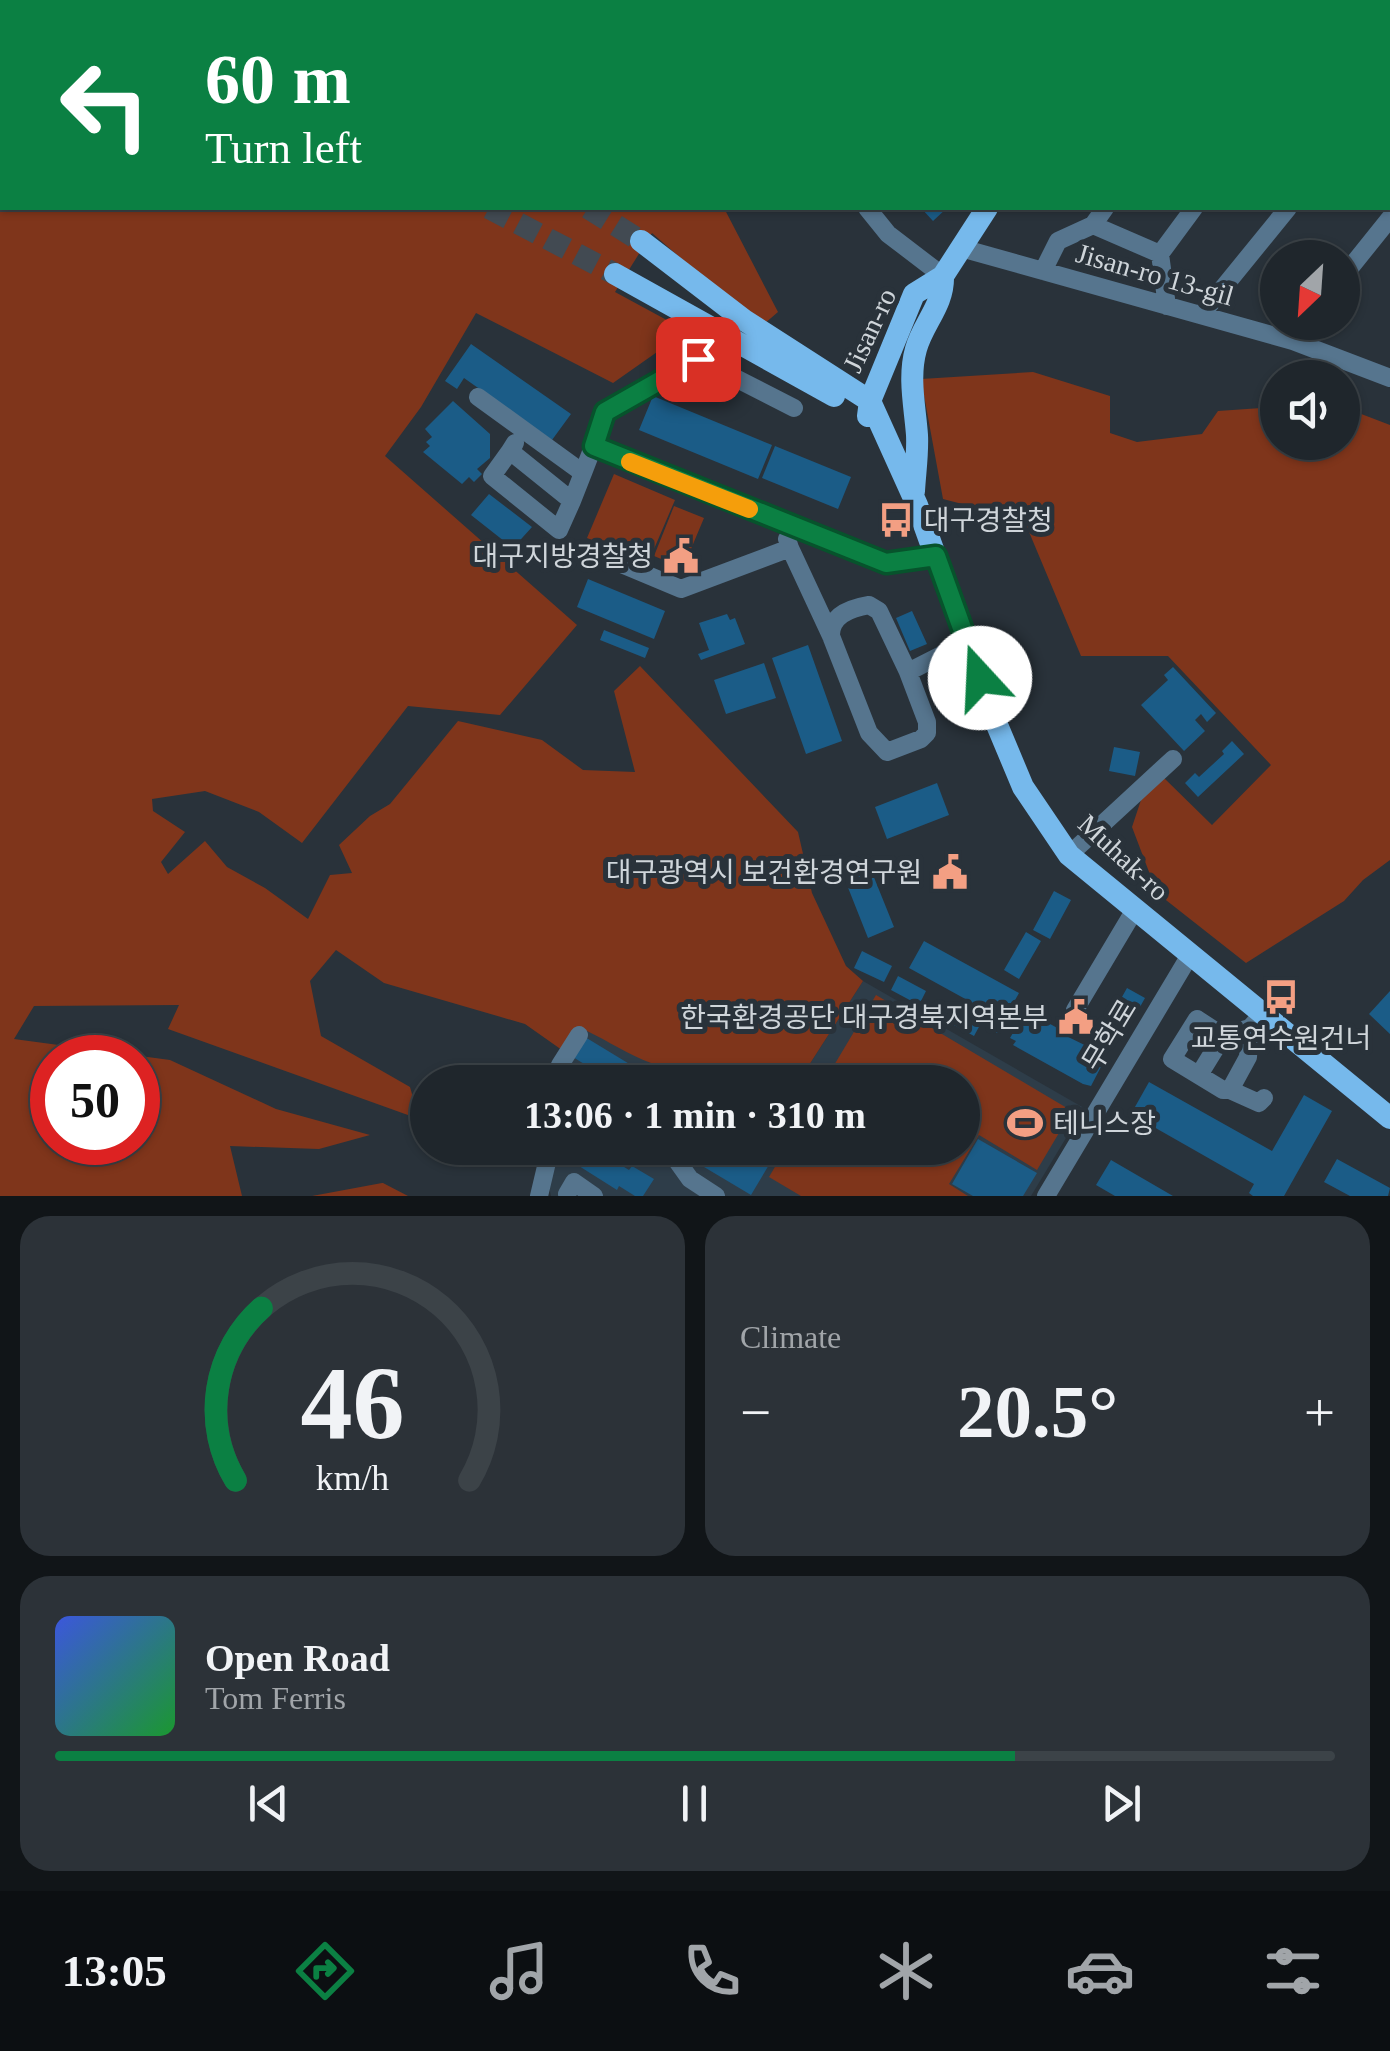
<!DOCTYPE html>
<html lang="en">
<head>
<meta charset="utf-8">
<style>
  body { margin:0; font-family:"Times New Roman","Noto Sans KR",serif; background:#2c3238; color:#f1f3f6; height:100vh; display:flex; flex-direction:column; font-size:38px; white-space:nowrap }
  * { box-sizing:border-box; margin:0 }
  p { font-size:32px; color:#a1a5a9 }
  .icon { flex:none; width:55px; height:55px; fill:none; stroke:currentColor; stroke-width:2; stroke-linecap:round; stroke-linejoin:round }
  .map { position:relative; height:1196px; overflow:hidden }
  .drawer { display:flex; flex-direction:column; gap:20px; padding:20px; background:#111518; flex:1 }
  .drawer>* { flex:none }
  .hud { position:absolute; left:0px; top:0px; width:1390px; height:210px; box-shadow:0 2px 8px #0004,0 0 0 2px #3c4348; background:#0b8043; color:#fff; overflow:hidden }
  .needle { width:65px; rotate:205deg }
  .tools { position:absolute; left:1260px; top:240px; display:grid; gap:20px }
  .tools a { display:grid; place-items:center; width:100px; height:100px; border-radius:50%; background:#1f262c; box-shadow:0 2px 8px #0004,0 0 0 2px #3c4348; font-size:50px }
  .speed { position:absolute; left:30px; top:1035px; display:flex; gap:20px; font-size:50px; font-weight:700; text-align:center }
  .speed>* { display:grid; place-content:center; width:130px; height:130px; border-radius:50%; background:#1f262c; box-shadow:0 2px 8px #0004,0 0 0 2px #3c4348; line-height:1 }
  .speed .limit { border:15px solid #d22; background:#fff; color:#111 }
  .pin { position:absolute; display:grid; place-items:center; width:85px; height:85px; color:#fff; margin:-42px; border-radius:20px; box-shadow:0 5px 15px #0006 }
  .me { position:absolute; width:110px; margin:-55px; rotate:340deg; stroke-linejoin:round; filter:drop-shadow(0 0 8px #0008) }
  .turn { display:flex; align-items:center; gap:35px; height:210px; padding:0 40px; font-size:45px }
  .turn .icon { width:130px; height:130px; stroke-width:2.5 }
  .turn b { display:block; font-size:70px; line-height:85px }
  .big { font-size:75px; font-weight:800; line-height:1.1 }
  .drawer .tile { flex:1; display:flex; flex-direction:column; justify-content:center; gap:15px; min-width:0; padding:0 35px; border-radius:30px; background:#2c3238 }
  .drawer .dial { align-items:center; gap:0 }
  .dial svg { height:260px; overflow:visible; fill:none; stroke:#3c4348; stroke-width:7; stroke-linecap:round; text-anchor:middle }
  .dial text { fill:#f1f3f6; stroke:none }
  .song { display:flex; align-items:center; gap:30px }
  .cover { width:120px; height:120px; border-radius:15px; background:linear-gradient(135deg,hsl(230 70% 55%),hsl(130 70% 35%)) }
  .played { height:10px; border-radius:5px; background:linear-gradient(90deg,#0b8043 75%,#3c4348 75%) }
  .keys { display:flex; justify-content:space-around; direction:ltr }
  .heat { display:flex; justify-content:space-between; align-items:center; font-size:55px; direction:ltr }
  .drawer .tiles { flex:1; display:grid; gap:20px; grid-template-columns:1fr 1fr }
  .tile:last-child { grid-column:span 2 }
  .trip { position:absolute; left:410px; top:1065px; width:570px; height:100px; border-radius:50px; background:#1f262c; box-shadow:0 2px 8px #0004,0 0 0 2px #3c4348; font-weight:800; line-height:100px; text-align:center }
  .tabs { display:flex; height:160px; justify-content:space-around; align-items:center; background:#0c0f12; color:#a1a5a9 }
  .tabs .icon { width:70px; height:70px }
  .tabs .active { color:#0b8043 }
  .tabs b { font-size:45px; color:#f1f3f6 }
  .map>svg:first-child { display:block }
</style>
</head>
<body>
<div class="map">
<svg width="1390" height="1196" viewBox="0 0 1390 1196">
  <rect width="100%" height="100%" fill="#29323a"/>
  <!-- built -->
  <path fill="#2e3d49" d="M 863,981 L 1084,1108 L 1031,1196 L 551,1196 L 546,1173 L 561,1148 L 962,1148 L 962,1082 L 575,1082 L 568,1061 L 587,1030 L 648,1061 L 802,1076 Z"/>
  <!-- green -->
  <path fill="#7f351b" fill-rule="evenodd" d="M 0,0 L 555,2 L 2,2 L 2,208 L 724,208 L 778,312 L 764,324 L 732,303 L 652,233 L 615,292 L 687,331 L 613,383 L 476,313 L 421,407 L 385,456 L 577,625 L 500,715 L 408,706 L 302,843 L 259,812 L 205,791 L 152,799 L 153,811 L 185,832 L 161,862 L 168,874 L 205,841 L 227,867 L 265,888 L 308,919 L 330,875 L 352,873 L 339,845 L 370,816 L 390,804 L 458,721 L 542,740 L 583,770 L 635,772 L 614,691 L 640,666 L 798,832 L 812,893 L 846,966 L 863,981 L 802,1076 C 765,1082 687,1075 651,1063 C 629,1055 608,1041 587,1031 L 569,1055 L 525,1024 L 384,983 L 336,950 L 310,981 L 321,1036 L 410,1087 L 419,1119 L 168,1029 L 179,1005 L 34,1006 L 14,1039 L 170,1060 L 276,1109 L 370,1135 L 319,1149 L 230,1146 L 242,1196 L 0,1196 ZM 52,1058 L 138,1058 L 138,1142 L 52,1142 Z
    M 1033,372 L 1110,396 L 1110,433 L 1137,442 L 1202,434 L 1218,411 L 1277,407 L 1278,442 L 1342,442 L 1343,407 L 1390,425 L 1390,860 L 1363,880 L 1344,901 L 1246,963 L 1157,893 L 1132,827 L 1141,800 L 1164,778 L 1212,825 L 1271,765 L 1168,656 L 1081,656 L 1024,520 L 943,499 L 921,379 Z
    M 614,474 L 675,500 L 648,563 L 587,538 Z
    M 674,506 L 704,518 L 683,568 L 654,556 Z
    M 876,995 L 1072,1111 L 1037,1170 L 979,1135 L 949,1184 L 968,1196 L 801,1196 L 769,1177 L 786,1148 L 962,1148 L 962,1082 L 824,1082 Z
    M 383,1183 L 408,1196 L 312,1196 L 382,1183 Z"/>
  <!-- building -->
  <path fill="#1b5c87" d="M 921,208 L 947,208 L 933,221 Z
    M 471,344 L 571,414 L 552,440 L 464,378 L 457,389 L 445,381 Z
    M 653,396 L 772,445 L 758,479 L 639,430 Z
    M 453,401 L 490,434 L 490,458 L 477,469 L 482,474 L 474,482 L 469,477 L 462,484 L 423,452 L 430,446 L 426,442 L 432,437 L 425,429 Z
    M 775,446 L 851,477 L 838,509 L 762,478 Z
    M 489,494 L 532,527 L 513,548 L 471,515 Z
    M 588,579 L 665,611 L 654,639 L 577,607 Z
    M 912,611 L 927,644 L 910,651 L 896,618 Z
    M 727,614 L 730,620 L 735,618 L 745,644 L 701,660 L 698,654 L 709,650 L 699,623 Z
    M 604,630 L 649,648 L 645,658 L 600,640 Z
    M 808,645 L 842,741 L 806,754 L 772,658 Z
    M 764,663 L 776,698 L 726,714 L 714,680 Z
    M 1173,667 L 1216,713 L 1207,722 L 1201,714 L 1195,720 L 1205,731 L 1184,751 L 1141,705 L 1168,680 L 1164,675 Z
    M 1232,741 L 1244,754 L 1198,797 L 1185,783 L 1195,773 L 1199,777 L 1224,754 L 1222,751 Z
    M 1114,747 L 1140,752 L 1135,776 L 1109,771 Z
    M 937,783 L 949,815 L 887,839 L 875,807 Z
    M 871,870 L 894,927 L 868,938 L 845,880 Z
    M 1054,891 L 1071,900 L 1050,939 L 1033,930 Z
    M 1026,932 L 1041,941 L 1019,979 L 1004,970 Z
    M 924,941 L 1019,993 L 997,1033 L 982,1025 L 989,1012 L 909,968 Z
    M 862,951 L 892,966 L 884,982 L 854,968 Z
    M 898,976 L 926,991 L 919,1005 L 891,990 Z
    M 1127,988 L 1145,998 L 1122,1039 L 1104,1029 Z
    M 1390,991 L 1390,1034 L 1369,1014 Z
    M 958,1013 L 980,1025 L 974,1036 L 952,1024 Z
    M 1024,1014 L 1030,1018 L 1032,1014 L 1061,1030 L 1060,1033 L 1101,1053 L 1099,1058 L 1104,1061 L 1091,1086 L 1083,1084 L 1013,1045 L 1016,1041 L 1010,1038 Z
    M 585,1037 L 659,1082 L 606,1082 L 608,1079 L 573,1057 Z
    M 665,1075 L 693,1075 L 713,1082 L 717,1077 L 725,1082 L 660,1082 Z
    M 1149,1082 L 1272,1151 L 1304,1095 L 1332,1111 L 1284,1196 L 1253,1196 L 1249,1193 L 1254,1184 L 1131,1114 Z
    M 978,1139 L 1037,1173 L 1023,1196 L 973,1196 L 952,1184 Z
    M 565,1148 L 593,1148 L 629,1170 L 632,1166 L 654,1179 L 643,1196 L 635,1196 L 619,1186 L 617,1190 L 560,1154 Z
    M 701,1148 L 779,1148 L 751,1195 L 694,1161 Z
    M 1337,1159 L 1390,1188 L 1388,1196 L 1350,1196 L 1324,1182 Z
    M 1111,1160 L 1173,1196 L 1115,1196 L 1096,1185 Z"/>
  <g fill="none" stroke-linecap="round" stroke-linejoin="round">
    <!-- major-tunnel -->
    <path stroke="#424a52" stroke-width="22" stroke-dasharray="22 11" stroke-linecap="butt" d="M 101,0 L 105,2
      M 227,0 L 232,2
      M 489,208 L 615,274
      M 588,208 L 641,241"/>
    <!-- minor -->
    <path stroke="#56758e" stroke-width="18" d="M 644,0 L 647,2
      M 731,0 L 733,2
      M 837,0 L 838,2
      M 883,0 L 884,2
      M 1070,0 L 1074,2
      M 1202,0 L 1204,2
      M 1377,0 L 1378,2
      M 677,2 L 679,0
      M 938,2 L 940,0
      M 1252,2 L 1255,0
      M 1361,2 L 1364,0
      M 1388,27 L 1390,33
      M 1388,79 L 1390,77
      M 1388,197 L 1390,199
      M 867,208 L 888,234 L 943,276
      M 1093,225 L 1160,254
      M 961,248 L 1293,341 L 1390,378
      M 1043,271 L 1058,241 L 1093,225 L 1105,208
      M 1342,278 L 1390,218
      M 1167,306 L 1160,254 L 1194,208
      M 1201,315 L 1288,208
      M 1293,341 L 1308,322
      M 478,397 L 583,473 L 593,447
      M 794,408 L 698,359 L 605,413 L 593,447 L 886,563 L 936,556
      M 515,443 L 510,451 L 572,501 L 583,473
      M 510,451 L 492,476 L 559,530 L 572,501
      M 790,548 L 831,636 L 869,733 L 887,752 L 921,739 L 927,733 L 927,722 L 908,672
      M 595,553 L 681,589 L 790,548 L 787,539
      M 831,636 C 830,615 851,608 869,605 L 879,611 L 908,672 L 967,642
      M 1069,855 L 1173,759
      M 1075,1010 L 1134,911
      M 1250,1028 L 1248,1057 L 1230,1090 L 1223,1090 L 1172,1059 L 1197,1019 L 1223,1036 L 1250,1028 L 1263,1013
      M 1199,1075 L 1223,1036
      M 568,1082 L 560,1065 L 579,1035
      M 1230,1090 L 1259,1103 L 1264,1098
      M 658,1148 L 675,1158 L 690,1179 L 716,1196
      M 567,1194 L 574,1182 L 594,1196
      M 539,1196 L 548,1158 L 555,1148
      M 1046,1196 L 1190,955"/>
    <!-- major -->
    <path stroke="#76b9ec" stroke-width="22" d="M 1119,2 L 1120,0
      M 641,241 L 744,320 L 870,401 L 917,505 L 992,713 L 1023,787 L 1069,855 L 1390,1118
      M 615,274 L 834,396
      M 868,416 L 870,401 L 914,294 L 943,276 L 987,208
      M 914,491 C 915,473 918,453 917,435 C 915,407 908,377 916,349 C 923,323 944,305 943,276"/>
  </g>
  <g fill="none" stroke-linecap="round" stroke-linejoin="round">
    <defs>
      <path id="route" d="M 698,359 L 605,412 L 594,446 L 886,563 L 936,556 L 980,678"/>
    </defs>
    <!-- route casing -->
    <use href="#route" stroke="#07532c" stroke-width="25"/>
    <!-- route -->
    <use href="#route" stroke="#0b8043" stroke-width="18"/>
    <!-- slow -->
    <path stroke="#f59e0b" stroke-width="18" d="M 630,462 L 749,509"/>
  </g>
  <!-- icons -->
  <defs>
    <symbol id="bus-bare" viewBox="-9 -9 18 18"><path d="M-5-6H5V4H4V6H2V4H-2V6H-4V4H-5ZM-3.5-4V0h7V-4ZM-3.5 1.2v1.5H-2V1.2ZM2 1.2v1.5H3.5V1.2Z" fill="#f39f83" stroke="#29323a" stroke-width="2.5" paint-order="stroke"/></symbol>
    <symbol id="civic-bare" viewBox="-9 -9 18 18"><path d="M-.6-6.5H3V-4.5H.6V-3L4-1V1h2V6H-6V1h2V-1L-.6-3ZM-1.2 2.5V6h2.4V2.5Z" fill="#f39f83" stroke="#29323a" stroke-width="2.5" paint-order="stroke"/></symbol>
    <symbol id="stadium-bare" viewBox="-9 -9 18 18"><path d="M0-5a6.5 5 0 1 0 0 10a6.5 5 0 1 0 0-10ZM-3.5-1.8h7v3.6h-7Z" fill="#f39f83" stroke="#29323a" stroke-width="2.5" paint-order="stroke"/></symbol>
  </defs>
  <g fill-rule="evenodd">
    <use href="#bus-bare" x="871" y="495" width="50" height="50"/>
    <use href="#civic-bare" x="656" y="531" width="50" height="50"/>
    <use href="#civic-bare" x="925" y="847" width="50" height="50"/>
    <use href="#bus-bare" x="1256" y="972" width="50" height="50"/>
    <use href="#civic-bare" x="1051" y="992" width="50" height="50"/>
    <use href="#stadium-bare" x="1000" y="1098" width="50" height="50"/>
  </g>
  <g text-anchor="middle" stroke-width="10" stroke-linejoin="round" paint-order="stroke">
    <!-- street labels -->
    <g font-size="28" fill="#cfd5da" stroke="#29323a">
      <text transform="translate(1155 274) rotate(16)" y="10">Jisan-ro 13-gil</text>
      <text transform="translate(869 330) rotate(-65)" y="10">Jisan-ro</text>
      <text transform="translate(1124 857) rotate(43)" y="10">Muhak-ro</text>
      <text transform="translate(1109 1035) rotate(-59)" y="10">무학로</text>
    </g>
    <!-- poi labels -->
    <g font-size="28" fill="#cfd5da" stroke="#29323a" text-anchor="end">
      <text x="924" y="530" text-anchor="start">대구경찰청</text>
      <text x="653" y="566">대구지방경찰청</text>
      <text x="922" y="882">대구광역시 보건환경연구원</text>
      <text x="1048" y="1027">한국환경공단 대구경북지역본부</text>
      <text x="1281" y="1048" text-anchor="middle">교통연수원건너</text>
      <text x="1053" y="1133" text-anchor="start">테니스장</text>
    </g>
  </g>
</svg>
<div class="tools">
<a><svg class="needle" viewBox="-14 -14 28 28"><path d="M0-13l5 13h-10z" fill="#e53935"/><path d="M0 13l5-13h-10z" fill="#a1a5a9"/></svg></a>
<a><svg class="icon" aria-label="sound" viewBox="0 0 24 24"><path d="M4 9h4l5-4v14l-5-4H4zM17 9q2 3 0 6"/></svg></a>
</div>
<div class="speed"><div class="limit">50</div></div>
<div class="pin" style="left:698px;top:359px;background:#d93025"><svg class="icon" aria-label="arrive" viewBox="0 0 24 24"><path d="M6 21V4h12l-3 4 3 4H6"/></svg></div>
<svg class="me" style="left:980px;top:678px" viewBox="-20 -20 40 40"><circle r="19" fill="#fff"/><path d="M0-13L10 11 0 6-10 11z" fill="#0b8043"/></svg>
<div class="trip">13:06 · 1 min · 310 m</div>
<div class="hud">
<div class="turn"><svg class="icon" aria-label="left" viewBox="0 0 24 24"><path d="M17 20v-9H6M10 6l-5 5 5 5"/></svg><div><b>60 m</b>Turn left</div></div>
</div>
</div>
<section class="drawer">
<div class="tiles">
<div class="tile dial"><svg viewBox="0 0 100 80">
<path d="M14 69A42 42 0 1 1 86 69"/>
<path d="M14 69A42 42 0 0 1 22 16" stroke="#0b8043"/>
<text x="50" y="56" font-size="32" font-weight="700">46</text>
<text x="50" y="72" font-size="11">km/h</text>
</svg></div>
<div class="tile"><p>Climate</p>
<div class="heat"><a>−</a><b class="big">20.5°</b><a>+</a></div>
</div>
<div class="tile">
<div class="song"><i class="cover"></i><div><b>Open Road</b><p>Tom Ferris</p></div></div>
<div class="played"></div>
<div class="keys"><svg class="icon" aria-label="previous" viewBox="0 0 24 24"><path d="M18 5L8 12l10 7zM5 5v14"/></svg><svg class="icon" aria-label="pause" viewBox="0 0 24 24"><path d="M8 5v14M16 5v14"/></svg><svg class="icon" aria-label="next" viewBox="0 0 24 24"><path d="M6 5l10 7-10 7zM19 5v14"/></svg></div>
</div>
</div>
</section>
<nav class="tabs">
<b>13:05</b>
<svg class="icon active" aria-label="directions" viewBox="0 0 24 24"><path d="M12 3l9 9-9 9-9-9zM9 14v-3h6M13 9l2 2-2 2"/></svg>
<svg class="icon" aria-label="music" viewBox="0 0 24 24"><path d="M9 18V5l10-2v13"/><circle cx="6" cy="18" r="3"/><circle cx="16" cy="16" r="3"/></svg>
<svg class="icon" aria-label="phone" viewBox="0 0 24 24"><path d="M5 4h4l2 5-3 2q2 4 5 5l2-3 5 2v4C11 20 4 13 5 4z"/></svg>
<svg class="icon" aria-label="climate" viewBox="0 0 24 24"><path d="M12 3v18M4 7l16 10M4 17L20 7"/></svg>
<svg class="icon" aria-label="car" viewBox="0 0 24 24"><path d="M5 17H2v-5l4-1 3-4h7l3 4 3 1v5h-3M9 17h6M6 11h13"/><circle cx="7" cy="17" r="2"/><circle cx="17" cy="17" r="2"/></svg>
<svg class="icon" aria-label="filters" viewBox="0 0 24 24"><path d="M4 7h16M4 17h16"/><circle cx="9" cy="7" r="2"/><circle cx="15" cy="17" r="2"/></svg>
</nav>
</body>
</html>
